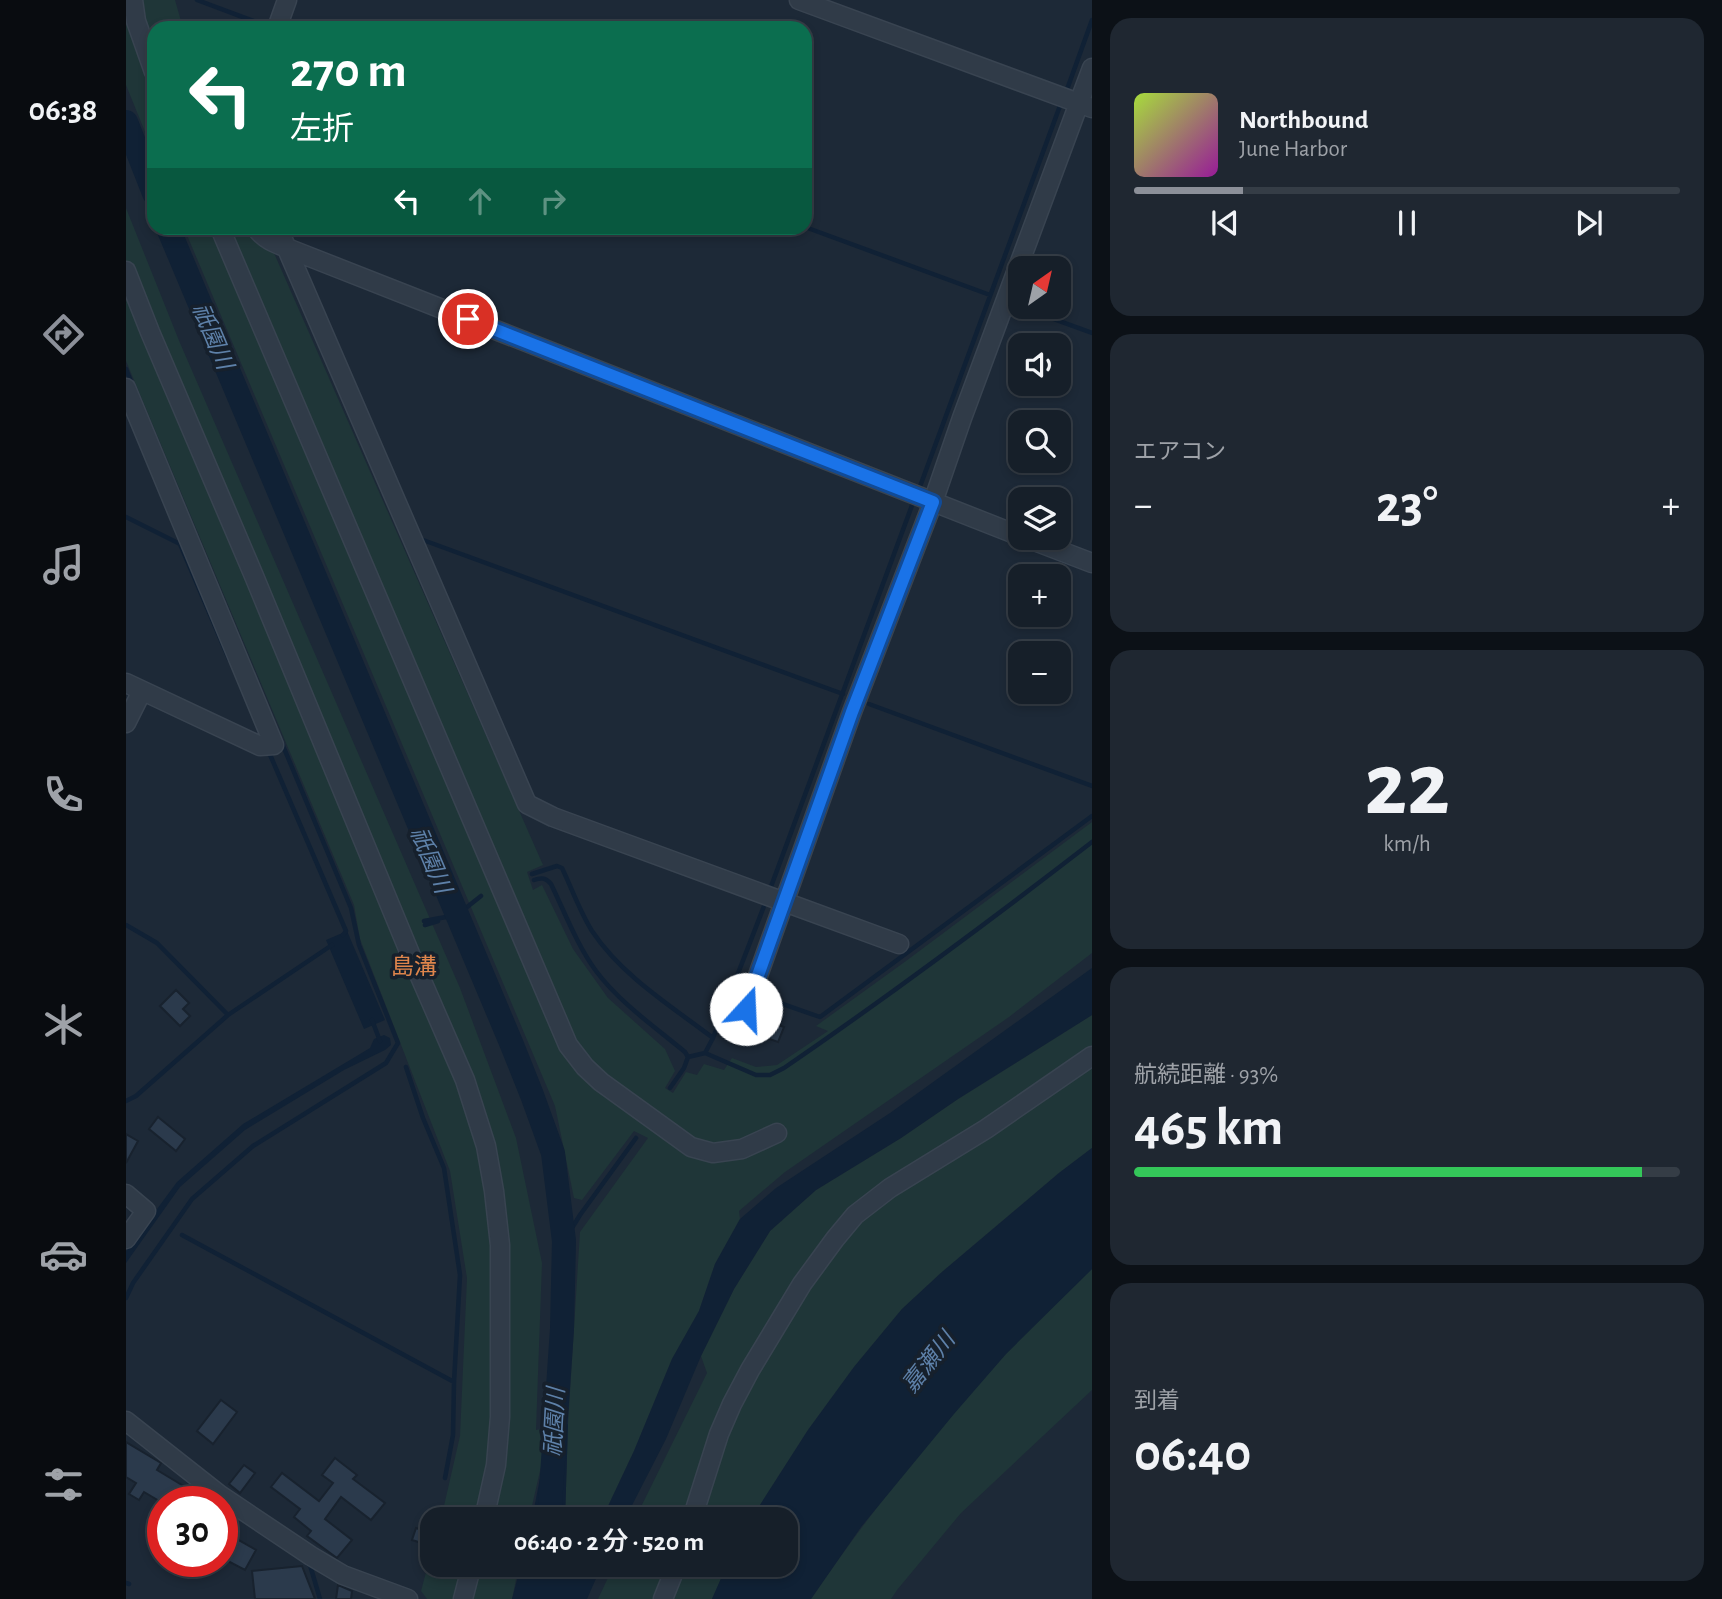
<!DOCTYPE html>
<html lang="ja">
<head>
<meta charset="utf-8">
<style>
  body { margin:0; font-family:"Alegreya Sans","Noto Sans JP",sans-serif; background:#1f2731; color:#f1f3f6; height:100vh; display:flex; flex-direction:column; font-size:26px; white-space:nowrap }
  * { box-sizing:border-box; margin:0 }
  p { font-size:23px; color:#9ea2a8 }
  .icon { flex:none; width:38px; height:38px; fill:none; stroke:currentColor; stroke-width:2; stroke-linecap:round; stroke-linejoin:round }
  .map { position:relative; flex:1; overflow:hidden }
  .sheet { display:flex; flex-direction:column; gap:18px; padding:18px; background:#0c1117; width:630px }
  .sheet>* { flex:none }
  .guide { position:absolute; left:21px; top:21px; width:665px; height:214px; border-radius:21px; box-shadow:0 4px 10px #0003,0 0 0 2px #353d46; background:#0b6e4f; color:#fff; overflow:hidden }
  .needle { width:46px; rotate:34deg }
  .controls { position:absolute; left:882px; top:256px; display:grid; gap:14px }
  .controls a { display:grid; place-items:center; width:63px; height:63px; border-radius:14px; background:#161f29; box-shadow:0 4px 10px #0003,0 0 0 2px #353d46; font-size:35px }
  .speed { position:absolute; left:21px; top:1486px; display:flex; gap:14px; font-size:35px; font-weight:700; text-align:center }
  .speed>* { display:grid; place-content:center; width:91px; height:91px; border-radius:50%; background:#161f29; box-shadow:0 4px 10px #0003,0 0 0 2px #353d46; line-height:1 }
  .speed .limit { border:10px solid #d22; background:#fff; color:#111 }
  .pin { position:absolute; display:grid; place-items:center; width:60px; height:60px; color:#fff; margin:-30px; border:4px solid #fff; border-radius:50%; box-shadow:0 2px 7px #0007 }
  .me { position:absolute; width:77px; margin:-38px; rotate:20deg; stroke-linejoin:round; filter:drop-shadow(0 0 5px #0008) }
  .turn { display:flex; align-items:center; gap:24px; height:147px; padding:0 28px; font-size:32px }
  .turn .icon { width:91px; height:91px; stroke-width:2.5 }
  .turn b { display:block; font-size:49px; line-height:60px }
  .lanes { display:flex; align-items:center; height:66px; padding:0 28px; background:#0003; justify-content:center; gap:35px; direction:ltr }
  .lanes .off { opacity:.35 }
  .big { font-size:52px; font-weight:600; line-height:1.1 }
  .sheet .card { flex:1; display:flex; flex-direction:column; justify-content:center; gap:10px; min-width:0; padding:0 24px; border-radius:21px; background:#1f2731 }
  .sheet .dial { align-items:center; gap:0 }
  .dial b { font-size:91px; line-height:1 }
  .song { display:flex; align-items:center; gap:21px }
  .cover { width:84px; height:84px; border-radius:10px; background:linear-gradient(135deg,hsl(80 70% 55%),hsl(300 70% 35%)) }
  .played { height:7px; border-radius:4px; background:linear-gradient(90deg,#8c9099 20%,#353d46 20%) }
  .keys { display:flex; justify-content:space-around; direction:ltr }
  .heat { display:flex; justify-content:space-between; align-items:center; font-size:38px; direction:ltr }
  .charge { height:10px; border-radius:5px; background:linear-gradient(90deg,#34c759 93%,#353d46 0) }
  .trip { position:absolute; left:294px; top:1507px; width:378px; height:70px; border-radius:21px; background:#161f29; box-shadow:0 4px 10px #0003,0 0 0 2px #353d46; font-weight:600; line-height:70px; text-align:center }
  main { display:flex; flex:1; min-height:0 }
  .tab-bar { display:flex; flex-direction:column; width:126px; justify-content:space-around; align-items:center; background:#090c10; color:#9ea2a8 }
  .tab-bar .icon { width:49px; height:49px }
  .tab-bar .selected { color:#8c9099 }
  .tab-bar b { font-size:32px; color:#f1f3f6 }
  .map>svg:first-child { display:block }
</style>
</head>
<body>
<main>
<nav class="tab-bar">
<b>06:38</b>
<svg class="icon selected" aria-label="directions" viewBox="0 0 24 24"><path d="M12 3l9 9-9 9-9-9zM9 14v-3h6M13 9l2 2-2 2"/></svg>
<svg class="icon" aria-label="music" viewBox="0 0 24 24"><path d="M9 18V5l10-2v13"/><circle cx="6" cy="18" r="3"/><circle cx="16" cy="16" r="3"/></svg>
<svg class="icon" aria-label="phone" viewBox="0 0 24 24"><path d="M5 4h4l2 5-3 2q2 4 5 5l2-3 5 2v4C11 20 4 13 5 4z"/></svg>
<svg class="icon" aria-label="climate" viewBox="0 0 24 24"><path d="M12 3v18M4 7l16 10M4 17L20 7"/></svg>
<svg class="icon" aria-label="car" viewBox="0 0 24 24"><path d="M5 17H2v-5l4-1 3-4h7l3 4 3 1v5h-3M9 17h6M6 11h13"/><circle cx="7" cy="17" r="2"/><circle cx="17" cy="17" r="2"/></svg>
<svg class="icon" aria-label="filters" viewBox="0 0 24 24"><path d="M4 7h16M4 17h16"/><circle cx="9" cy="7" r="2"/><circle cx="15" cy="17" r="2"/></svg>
</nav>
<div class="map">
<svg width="966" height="1599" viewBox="0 0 966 1599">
  <rect width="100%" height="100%" fill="#1d2937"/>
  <!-- green -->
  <path fill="#1f3638" d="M 0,0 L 49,0 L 57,28 L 28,28 L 28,154 L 0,85 Z
    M 0,208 L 54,343 L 334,988 L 390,1138 L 416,1263 L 410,1430 L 424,1427 L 403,1519 L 315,1519 L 334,1436 L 341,1278 L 324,1171 L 234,939 L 228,905 L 0,361 Z
    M 58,228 L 137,228 L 417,865 L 401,872 L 407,890 L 416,885 L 447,949 L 482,998 L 539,1049 L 549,1071 L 539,1088 L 547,1093 L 560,1072 L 571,1075 L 578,1064 L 598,1070 L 606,1058 L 630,1067 L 651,1065 L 702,1031 L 690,1026 L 780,961 L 966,822 L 966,953 L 883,1017 L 659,1172 L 613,1211 L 614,1219 L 589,1264 L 573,1311 L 546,1359 L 508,1451 L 476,1519 L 439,1519 L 442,1424 L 454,1232 L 522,1138 L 508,1131 L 456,1200 L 448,1198 L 429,1106 Z
    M 966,1015 L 966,1148 L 933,1173 L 816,1272 L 776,1309 L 728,1367 L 682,1430 L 625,1519 L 509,1519 L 581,1373 L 575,1356 L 608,1289 L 644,1231 L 690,1190 L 775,1138 L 832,1099 Z
    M 966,1269 L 966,1390 L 835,1513 L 771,1590 L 765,1599 L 685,1599 C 743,1513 809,1432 878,1356 C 906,1325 937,1298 966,1269 Z
    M 306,1550 L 306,1564 L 393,1565 L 386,1599 L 301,1599 L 295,1591 Z
    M 488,1565 L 601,1565 L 586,1599 L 472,1599 Z"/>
  <!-- water -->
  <path fill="#102135" d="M 221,931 L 259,1020 L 238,1029 L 200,940 Z
    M 966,968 L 966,1015 L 832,1099 L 775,1138 L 690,1190 L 644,1231 L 608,1289 L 575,1356 L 540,1439 L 499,1519 L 476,1519 L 508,1451 L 546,1359 L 573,1311 L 589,1264 L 614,1219 L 650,1188 L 764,1113 Z
    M 258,1035 L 264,1038 L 265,1045 L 259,1050 L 218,1070 L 119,1130 L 54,1187 L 0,1263 L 0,1251 L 51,1182 L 117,1124 L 244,1048 L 248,1039 Z
    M 966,1148 L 966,1269 L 880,1354 L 828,1414 L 735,1527 L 685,1599 L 586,1599 L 601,1565 L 660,1564 L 660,1519 L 625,1519 L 682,1430 L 728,1367 L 776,1309 L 816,1272 L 933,1173 Z
    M 442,1424 L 439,1519 L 406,1519 L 424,1427 Z
    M 395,1565 L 395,1564 L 476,1565 L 461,1599 L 386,1599 Z"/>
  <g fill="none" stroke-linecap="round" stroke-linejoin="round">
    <!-- stream -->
    <path stroke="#102135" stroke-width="4.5" d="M 71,0 L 146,28
      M 939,95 L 966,20
      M 679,227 L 864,295
      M 889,305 L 966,333
      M 0,369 L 6,384
      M 792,492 L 935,103
      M 0,517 L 54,544 L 103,659
      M 297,540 L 717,694
      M 743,704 L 966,786
      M 142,750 L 220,931 L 217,935
      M 406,874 L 431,866 L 436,868 C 446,889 454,912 466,931 C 496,976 545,1006 587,1038 L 640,901
      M 408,880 C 416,877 420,878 425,884 C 439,913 451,945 470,971 C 494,1003 529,1027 559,1052 L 562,1057
      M 643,892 L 788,500
      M 298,921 L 331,915 L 355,896
      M 0,925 L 31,943 L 102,1015
      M 299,925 L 312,921
      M 607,987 L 623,992
      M 631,995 L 694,1017 L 966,816
      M 246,1020 L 254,1041
      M 579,1053 L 587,1038
      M 562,1057 L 579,1053 L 630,1075 L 644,1075 L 658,1068 C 763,996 865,920 966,842
      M 280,1067 L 297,1118 L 318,1168 L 334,1275 L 328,1382 L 327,1435 L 319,1478
      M 544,1088 L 558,1068 L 562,1057
      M 0,1101 L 10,1096 L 102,1015 L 206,945
      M 56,1235 L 328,1382
      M 438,1241 L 454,1215 L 510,1138
      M 0,1298 L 7,1283 L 66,1199 L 127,1146 L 260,1063 L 272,1043 L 233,945 L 225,908 L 155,741
      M 65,1483 L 88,1502
      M 96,1507 L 110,1516
      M 182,1564 L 184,1565 L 194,1599
      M 0,1583 L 3,1584"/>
    <!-- river -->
    <path stroke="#102135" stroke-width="24" d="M 0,122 L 28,193
      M 42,228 L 386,1045 L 406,1095 L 427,1153 L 438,1241 L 436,1329 L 423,1519"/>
  </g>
  <!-- building -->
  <path fill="#2b3a4c" stroke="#18222e" stroke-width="2" d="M 50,990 L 63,1003 L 57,1009 L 64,1016 L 54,1026 L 34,1006 Z
    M 633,1018 L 658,1027 L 652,1042 L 627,1033 Z
    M 32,1117 L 59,1139 L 50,1151 L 23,1129 Z
    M 0,1134 L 12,1141 L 0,1163 Z
    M 95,1400 L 111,1412 L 87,1444 L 71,1431 Z
    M 0,1442 L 35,1463 L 31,1470 L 84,1502 L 35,1502 L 18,1492 L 13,1500 L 3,1494 L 10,1483 L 0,1477 Z
    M 209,1458 L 231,1475 L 227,1479 L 259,1503 L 245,1520 L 215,1497 L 199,1519 L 226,1540 L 211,1558 L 181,1536 L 185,1531 L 168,1517 L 174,1509 L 145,1487 L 156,1473 L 193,1501 L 207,1483 L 196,1475 Z
    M 118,1465 L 129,1473 L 114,1493 L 103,1484 Z
    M 96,1514 L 111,1522 L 104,1535 L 130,1550 L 119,1570 L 96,1558 Z
    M 290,1528 L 304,1533 L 299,1544 L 286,1540 Z
    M 176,1566 L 189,1599 L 129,1599 L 126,1571 Z
    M 212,1585 L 226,1591 L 225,1599 L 210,1599 Z"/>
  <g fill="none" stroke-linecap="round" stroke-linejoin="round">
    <defs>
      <path id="minor" d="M 7,0 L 10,21 L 28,72
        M 673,0 L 966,108
        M 151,28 L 161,0
        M 94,228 L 442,1045 L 459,1067 L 475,1082 L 565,1147 L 587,1153 L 616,1149 L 651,1133
        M 130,228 C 138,239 148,243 161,248 L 894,536
        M 152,228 L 401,804 L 427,817 L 773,944
        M 0,271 L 24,332 L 128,576 L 285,956 L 339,1080 L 360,1146 L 368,1191 L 374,1245 L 374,1417 L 370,1465 L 358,1519
        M 0,388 L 148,745 L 134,746 L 0,683
        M 898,537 L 966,563
        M 0,723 L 16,691
        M 620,1009 L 726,712 L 807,502 L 836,418 L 966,68
        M 0,1194 L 20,1211 L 0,1239
        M 0,1421 L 94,1495 L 185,1556 L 217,1575 L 282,1599
        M 566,1519 L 593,1434 L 606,1404 L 624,1370 L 676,1284 L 709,1239 L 729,1215 L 764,1188 L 860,1129 L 966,1056
        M 337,1599 L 346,1564
        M 537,1599 L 551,1564"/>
    </defs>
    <!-- minor casing -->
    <use href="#minor" stroke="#394451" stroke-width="21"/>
    <!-- minor -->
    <use href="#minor" stroke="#303b48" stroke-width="18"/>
  </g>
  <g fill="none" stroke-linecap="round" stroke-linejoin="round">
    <defs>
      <path id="route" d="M 342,319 L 807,502 L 726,712 L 620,1009"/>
    </defs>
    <!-- route casing -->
    <use href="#route" stroke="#114b97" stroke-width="18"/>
    <!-- route -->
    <use href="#route" stroke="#1a73e8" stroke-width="12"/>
  </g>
  <g text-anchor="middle" stroke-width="7" stroke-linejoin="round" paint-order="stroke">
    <!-- water labels -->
    <g font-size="23" font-style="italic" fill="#5e81a9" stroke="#16202c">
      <text transform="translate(87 336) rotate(67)" y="8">祇園川</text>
      <text transform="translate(305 860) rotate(67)" y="8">祇園川</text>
      <text transform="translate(802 1362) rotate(-52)" y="8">嘉瀬川</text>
      <text transform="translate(428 1422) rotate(-87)" y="8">祇園川</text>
    </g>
    <!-- neighbourhood labels -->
    <g font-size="23" fill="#de854c" stroke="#16202c">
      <text x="288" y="974">島溝</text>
    </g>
  </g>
</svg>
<div class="controls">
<a><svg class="needle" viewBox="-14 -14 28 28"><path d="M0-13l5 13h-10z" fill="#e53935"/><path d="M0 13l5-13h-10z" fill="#9ea2a8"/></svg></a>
<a><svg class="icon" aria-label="sound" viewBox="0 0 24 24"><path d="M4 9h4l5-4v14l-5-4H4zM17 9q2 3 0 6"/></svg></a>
<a><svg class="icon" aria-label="search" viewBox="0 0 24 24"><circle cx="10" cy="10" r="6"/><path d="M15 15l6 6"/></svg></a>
<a><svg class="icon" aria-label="layers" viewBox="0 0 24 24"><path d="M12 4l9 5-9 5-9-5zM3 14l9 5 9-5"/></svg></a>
<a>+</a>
<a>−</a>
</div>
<div class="speed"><div class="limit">30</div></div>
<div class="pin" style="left:342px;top:319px;background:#d93025"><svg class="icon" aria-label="arrive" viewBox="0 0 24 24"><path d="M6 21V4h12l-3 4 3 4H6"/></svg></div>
<svg class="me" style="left:620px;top:1009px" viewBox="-20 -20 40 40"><circle r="19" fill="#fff"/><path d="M0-13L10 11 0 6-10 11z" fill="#1a73e8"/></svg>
<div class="trip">06:40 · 2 分 · 520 m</div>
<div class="guide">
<div class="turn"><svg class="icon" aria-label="left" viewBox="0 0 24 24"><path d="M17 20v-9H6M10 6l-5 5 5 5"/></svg><div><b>270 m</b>左折</div></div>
<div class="lanes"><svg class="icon" aria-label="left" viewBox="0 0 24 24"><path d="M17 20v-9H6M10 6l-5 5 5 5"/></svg><svg class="icon off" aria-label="ahead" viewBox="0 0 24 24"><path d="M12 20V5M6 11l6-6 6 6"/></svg><svg class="icon off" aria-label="right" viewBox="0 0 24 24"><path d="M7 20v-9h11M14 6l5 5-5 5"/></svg></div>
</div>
</div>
<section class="sheet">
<div class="card">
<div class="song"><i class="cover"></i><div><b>Northbound</b><p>June Harbor</p></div></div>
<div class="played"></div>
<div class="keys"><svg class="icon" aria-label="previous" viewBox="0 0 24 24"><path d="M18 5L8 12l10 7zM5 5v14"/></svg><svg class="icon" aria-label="pause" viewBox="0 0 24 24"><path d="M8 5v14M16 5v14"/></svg><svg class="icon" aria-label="next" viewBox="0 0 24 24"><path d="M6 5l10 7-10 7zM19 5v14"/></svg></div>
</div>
<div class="card"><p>エアコン</p>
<div class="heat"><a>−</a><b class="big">23°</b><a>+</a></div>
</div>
<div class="card dial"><b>22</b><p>km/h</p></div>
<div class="card"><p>航続距離 · 93%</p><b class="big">465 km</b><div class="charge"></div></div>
<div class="card"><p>到着</p><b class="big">06:40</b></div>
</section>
</main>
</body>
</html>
